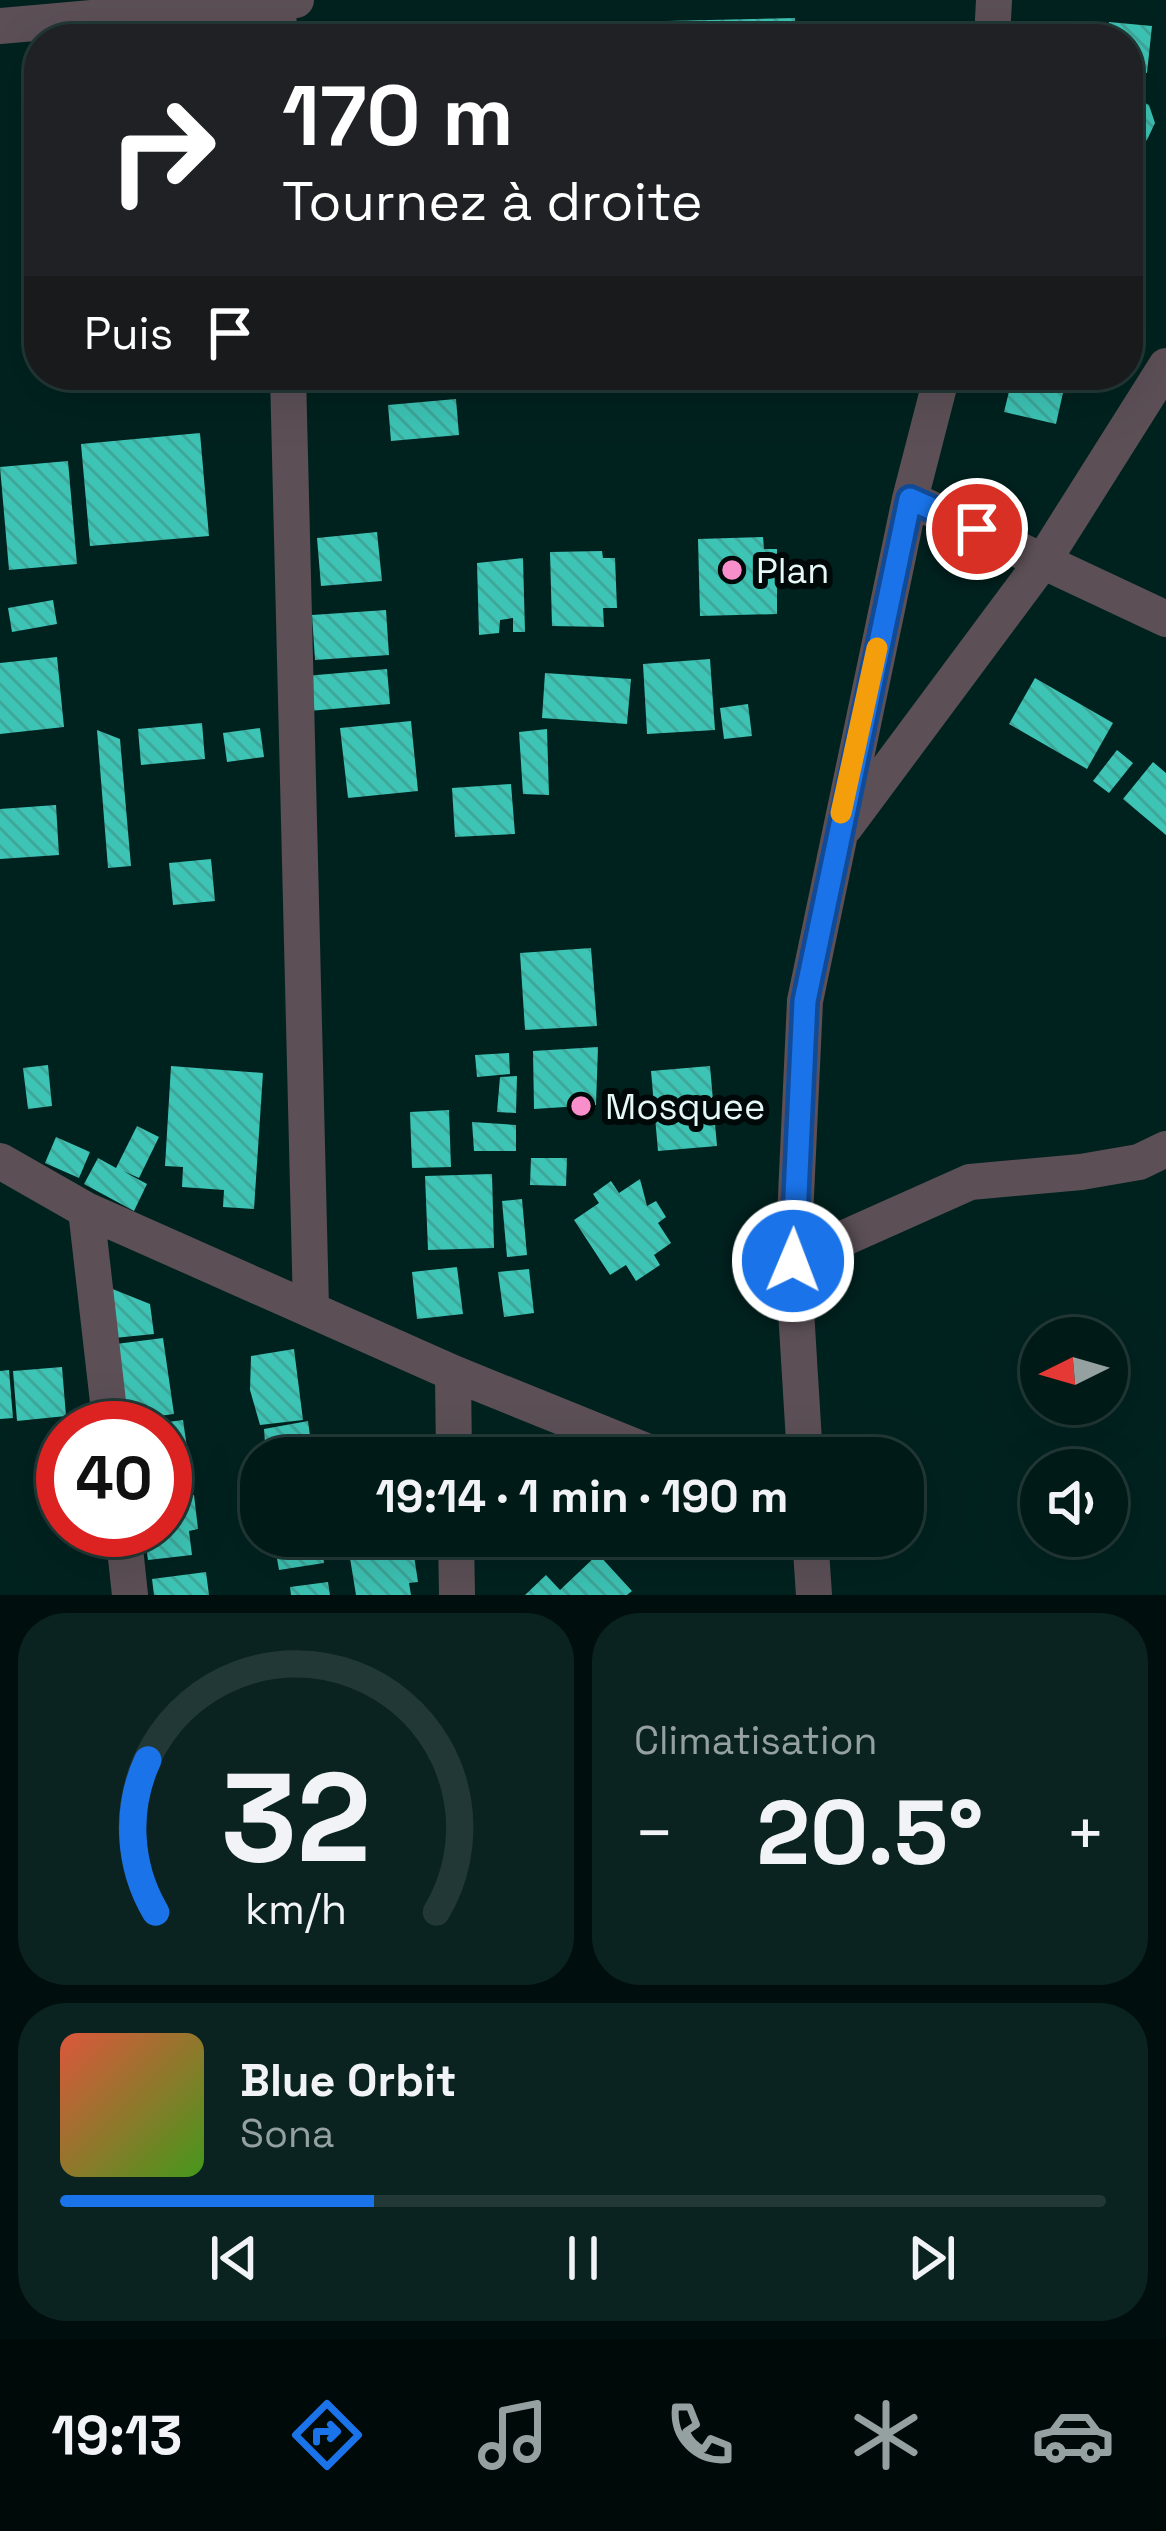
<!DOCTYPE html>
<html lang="fr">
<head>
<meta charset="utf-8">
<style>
  body { margin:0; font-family:"Space Grotesk",sans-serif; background:#0a2320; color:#f1f3f6; height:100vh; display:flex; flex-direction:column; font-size:45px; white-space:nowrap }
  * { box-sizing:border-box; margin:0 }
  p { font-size:39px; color:#95a1a1 }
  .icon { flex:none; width:66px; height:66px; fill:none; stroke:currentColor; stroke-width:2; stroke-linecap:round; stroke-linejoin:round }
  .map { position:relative; height:1595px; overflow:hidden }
  .sheet { display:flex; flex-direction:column; gap:18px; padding:18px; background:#000e0d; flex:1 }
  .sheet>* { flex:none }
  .hud { position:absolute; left:24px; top:24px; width:1119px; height:366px; border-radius:48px; box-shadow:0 12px 48px #0002,0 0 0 3px #223836; background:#202124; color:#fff; overflow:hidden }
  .needle { width:78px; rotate:265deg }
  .buttons { position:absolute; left:1020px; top:1317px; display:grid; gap:24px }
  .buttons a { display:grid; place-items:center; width:108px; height:108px; border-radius:50%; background:#001a17; box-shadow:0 12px 48px #0002,0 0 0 3px #223836; font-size:60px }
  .speed { position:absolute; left:36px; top:1401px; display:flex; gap:24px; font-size:60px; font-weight:700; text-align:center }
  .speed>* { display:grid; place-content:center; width:156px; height:156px; border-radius:50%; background:#001a17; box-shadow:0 12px 48px #0002,0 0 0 3px #223836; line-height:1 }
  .speed .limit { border:18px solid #d22; background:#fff; color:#111 }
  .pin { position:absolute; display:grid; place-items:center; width:102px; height:102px; color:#fff; margin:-51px; border:6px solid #fff; border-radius:50%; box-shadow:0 3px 12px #0007 }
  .me { position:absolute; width:132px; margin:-66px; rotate:1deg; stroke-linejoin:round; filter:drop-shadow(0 0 9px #0008) }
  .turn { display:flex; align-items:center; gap:42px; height:252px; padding:0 60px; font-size:54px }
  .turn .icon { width:156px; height:156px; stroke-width:2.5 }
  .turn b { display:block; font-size:84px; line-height:102px }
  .then { display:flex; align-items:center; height:114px; padding:0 60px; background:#0003; gap:24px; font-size:45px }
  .big { font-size:90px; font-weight:600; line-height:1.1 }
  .sheet .tile { flex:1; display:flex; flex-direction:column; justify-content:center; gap:18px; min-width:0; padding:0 42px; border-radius:48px; background:#0a2320 }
  .sheet .dial { align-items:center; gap:0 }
  .dial svg { height:312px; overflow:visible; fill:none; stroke:#223836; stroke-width:7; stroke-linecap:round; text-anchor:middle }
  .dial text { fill:#f1f3f6; stroke:none }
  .song { display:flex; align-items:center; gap:36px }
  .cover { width:144px; height:144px; border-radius:18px; background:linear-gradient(135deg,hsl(10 70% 55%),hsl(100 70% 35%)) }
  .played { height:12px; border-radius:6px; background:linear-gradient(90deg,#1a73e8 30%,#223836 30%) }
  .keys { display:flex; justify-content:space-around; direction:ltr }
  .heat { display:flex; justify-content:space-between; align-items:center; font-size:66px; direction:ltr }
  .sheet .tiles { flex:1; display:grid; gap:18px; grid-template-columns:1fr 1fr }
  .tile:last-child { grid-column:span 2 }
  .trip { position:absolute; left:240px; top:1437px; width:684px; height:120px; border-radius:48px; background:#001a17; box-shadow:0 12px 48px #0002,0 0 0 3px #223836; font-weight:600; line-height:120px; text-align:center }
  .tabs { display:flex; height:192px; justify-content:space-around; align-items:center; background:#000a09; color:#95a1a1 }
  .tabs .icon { width:84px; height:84px }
  .tabs .active { color:#1a73e8 }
  .tabs b { font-size:54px; color:#f1f3f6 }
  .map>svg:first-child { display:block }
</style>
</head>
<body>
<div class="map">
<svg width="1166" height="1595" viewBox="0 0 1166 1595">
  <defs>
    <pattern id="building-back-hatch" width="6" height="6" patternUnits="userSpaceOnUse" patternTransform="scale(3)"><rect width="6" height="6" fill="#3dc4b5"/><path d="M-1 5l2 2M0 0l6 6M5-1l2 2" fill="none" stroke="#3fa69a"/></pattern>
  </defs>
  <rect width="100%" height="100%" fill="#00221f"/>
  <!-- building -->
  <path fill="url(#building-back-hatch)" d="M 795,18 L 796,39 L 666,39 L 666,21 Z
    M 1109,22 L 1152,26 L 1147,73 L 1128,71 L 1128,39 L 1105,39 Z
    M 1128,94 L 1149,105 L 1155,123 L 1147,140 L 1133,149 L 1128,149 Z
    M 1013,375 L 1067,375 L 1056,424 L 1004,412 Z
    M 456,399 L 459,435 L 391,441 L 388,405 Z
    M 200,433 L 209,536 L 90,546 L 81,444 Z
    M 68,461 L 77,564 L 9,570 L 0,467 Z
    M 377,532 L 382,581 L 321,586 L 317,538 Z
    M 763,537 L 764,549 L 777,549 L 777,614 L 700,616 L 698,539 Z
    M 602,551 L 603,558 L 615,558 L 617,608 L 603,608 L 604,627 L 552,626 L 550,552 Z
    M 523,558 L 525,632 L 513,632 L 513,618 L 500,620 L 499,633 L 479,635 L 477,563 Z
    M 53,600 L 57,624 L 12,632 L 8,608 Z
    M 386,610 L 389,655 L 315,660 L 312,615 Z
    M 57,657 L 64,727 L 0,734 L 0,663 Z
    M 710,659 L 715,730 L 647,734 L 643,664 Z
    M 387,669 L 390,704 L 309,711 L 305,676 Z
    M 545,673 L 631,679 L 627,724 L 542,718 Z
    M 1035,678 L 1113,723 L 1087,769 L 1009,724 Z
    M 748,704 L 752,736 L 724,739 L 720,708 Z
    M 411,721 L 418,791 L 348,798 L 340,728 Z
    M 202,723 L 205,759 L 141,765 L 138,729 Z
    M 260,728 L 264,757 L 227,762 L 223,733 Z
    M 547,729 L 549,795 L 523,794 L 519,732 Z
    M 97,730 L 120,739 L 131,866 L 108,868 Z
    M 1117,750 L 1133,763 L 1109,793 L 1093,781 Z
    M 1153,762 L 1166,773 L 1166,835 L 1123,799 Z
    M 511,784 L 515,834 L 455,837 L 452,788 Z
    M 56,805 L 59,855 L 0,859 L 0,809 Z
    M 211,859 L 215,901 L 173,905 L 169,863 Z
    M 591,948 L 597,1026 L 525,1030 L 520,953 Z
    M 598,1047 L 596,1105 L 534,1109 L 533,1051 Z
    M 509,1053 L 510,1074 L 477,1077 L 475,1055 Z
    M 48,1065 L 52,1106 L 28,1109 L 23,1068 Z
    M 171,1066 L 263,1073 L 254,1209 L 223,1207 L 224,1190 L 182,1187 L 183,1167 L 165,1166 Z
    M 710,1066 L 717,1146 L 658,1151 L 651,1071 Z
    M 517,1076 L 516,1113 L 497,1112 L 500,1077 Z
    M 449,1110 L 451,1167 L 412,1168 L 410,1112 Z
    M 472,1122 L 516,1125 L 516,1151 L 474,1151 Z
    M 137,1126 L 159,1137 L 139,1178 L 123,1171 L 147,1184 L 134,1211 L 84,1184 L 98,1158 L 116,1168 Z
    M 56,1137 L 90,1152 L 79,1178 L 45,1163 Z
    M 531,1158 L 567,1158 L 566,1186 L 530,1185 Z
    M 492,1174 L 494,1248 L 428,1250 L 425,1176 Z
    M 640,1179 L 647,1206 L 656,1201 L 666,1217 L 658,1223 L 671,1243 L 654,1255 L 660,1265 L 636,1281 L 626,1265 L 610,1275 L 574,1220 L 599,1203 L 593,1194 L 611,1181 L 619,1193 Z
    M 522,1199 L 527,1255 L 507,1257 L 502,1201 Z
    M 457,1267 L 463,1314 L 417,1319 L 412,1272 Z
    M 529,1269 L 534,1313 L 504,1317 L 498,1272 Z
    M 110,1288 L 150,1304 L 154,1334 L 114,1338 Z
    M 163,1338 L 174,1414 L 135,1419 L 134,1413 L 125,1414 L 116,1344 Z
    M 294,1349 L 303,1420 L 260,1425 L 250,1390 L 251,1356 Z
    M 62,1367 L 66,1416 L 17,1421 L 13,1371 Z
    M 9,1370 L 13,1418 L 0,1419 L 0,1371 Z
    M 183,1420 L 188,1455 L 178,1455 L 181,1479 L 165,1481 L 165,1428 L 146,1425 Z
    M 308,1421 L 313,1458 L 266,1458 L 264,1429 Z
    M 53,1494 L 63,1494 L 63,1524 L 54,1524 Z
    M 194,1495 L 198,1529 L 189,1531 L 192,1555 L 148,1560 L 144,1530 L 165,1530 L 165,1499 Z
    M 273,1536 L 320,1536 L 324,1563 L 279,1570 Z
    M 413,1549 L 418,1582 L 409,1583 L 411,1595 L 356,1595 L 350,1558 Z
    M 598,1554 L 632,1591 L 627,1595 L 525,1595 L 546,1575 L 560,1590 Z
    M 206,1572 L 209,1595 L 154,1595 L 152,1579 Z
    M 328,1582 L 330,1595 L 291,1595 L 290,1587 Z"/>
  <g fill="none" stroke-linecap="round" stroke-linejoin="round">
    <!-- minor -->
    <path stroke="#5c5056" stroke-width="36" d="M 278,0 L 279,39
      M 0,26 L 296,0
      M 992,39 L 994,0
      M 288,375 L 311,1308
      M 910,499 L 1166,619
      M 845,827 L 1045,558 L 1166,366
      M 0,1161 L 86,1210 L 453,1373 L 663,1458
      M 86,1210 L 111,1428
      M 793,1261 L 970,1182 L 1081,1172 L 1139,1162 L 1166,1149
      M 453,1373 L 454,1458
      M 805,1458 L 793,1261 L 805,1001 L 910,499 L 942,375
      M 123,1530 L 130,1595
      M 456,1536 L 457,1595
      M 810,1536 L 814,1595"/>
  </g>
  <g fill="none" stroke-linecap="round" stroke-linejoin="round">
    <defs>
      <path id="route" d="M 793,1261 L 805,1001 L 910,499 L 977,529"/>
    </defs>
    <!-- route casing -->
    <use href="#route" stroke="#114b97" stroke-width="30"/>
    <!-- route -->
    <use href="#route" stroke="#1a73e8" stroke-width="21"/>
    <!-- slow -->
    <path stroke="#f59e0b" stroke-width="21" d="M 841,813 L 877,648"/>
  </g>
  <!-- markers -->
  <g fill="#f98fca" stroke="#010908" stroke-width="4.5">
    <circle cx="732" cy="570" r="12"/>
    <circle cx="581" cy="1106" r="12"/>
  </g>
  <g text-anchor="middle" stroke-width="12" stroke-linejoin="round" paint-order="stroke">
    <!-- poi labels -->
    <g font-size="36" fill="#e6f9f6" stroke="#010908" text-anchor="start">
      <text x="756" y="583">Plan</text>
      <text x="605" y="1119">Mosquee</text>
    </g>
  </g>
</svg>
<div class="buttons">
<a><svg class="needle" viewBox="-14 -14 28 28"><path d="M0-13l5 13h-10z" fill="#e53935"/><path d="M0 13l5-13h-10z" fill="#95a1a1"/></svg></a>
<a><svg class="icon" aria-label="sound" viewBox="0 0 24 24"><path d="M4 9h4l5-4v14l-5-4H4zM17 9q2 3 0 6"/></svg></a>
</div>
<div class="speed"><div class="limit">40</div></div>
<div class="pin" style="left:977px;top:529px;background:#d93025"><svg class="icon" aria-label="arrive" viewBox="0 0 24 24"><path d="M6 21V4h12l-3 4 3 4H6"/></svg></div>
<svg class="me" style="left:793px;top:1261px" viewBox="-20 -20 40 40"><circle r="17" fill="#1a73e8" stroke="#fff" stroke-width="3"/><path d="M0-11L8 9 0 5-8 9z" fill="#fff"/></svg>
<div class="trip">19:14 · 1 min · 190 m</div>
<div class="hud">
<div class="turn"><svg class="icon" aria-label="right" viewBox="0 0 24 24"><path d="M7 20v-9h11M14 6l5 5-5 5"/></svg><div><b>170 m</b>Tournez à droite</div></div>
<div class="then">Puis<svg class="icon" aria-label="arrive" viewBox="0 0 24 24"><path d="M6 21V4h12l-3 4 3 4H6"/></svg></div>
</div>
</div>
<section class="sheet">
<div class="tiles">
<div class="tile dial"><svg viewBox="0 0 100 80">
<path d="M14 69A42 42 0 1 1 86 69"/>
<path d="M14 69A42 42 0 0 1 12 30" stroke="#1a73e8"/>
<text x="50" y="56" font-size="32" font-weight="700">32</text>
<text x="50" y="72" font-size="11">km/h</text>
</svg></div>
<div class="tile"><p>Climatisation</p>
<div class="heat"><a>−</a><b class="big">20.5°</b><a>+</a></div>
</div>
<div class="tile">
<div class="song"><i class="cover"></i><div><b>Blue Orbit</b><p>Sona</p></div></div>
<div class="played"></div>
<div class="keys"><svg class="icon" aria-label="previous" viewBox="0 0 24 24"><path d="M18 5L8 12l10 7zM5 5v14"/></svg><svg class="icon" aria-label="pause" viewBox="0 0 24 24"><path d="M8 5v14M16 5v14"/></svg><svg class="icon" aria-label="next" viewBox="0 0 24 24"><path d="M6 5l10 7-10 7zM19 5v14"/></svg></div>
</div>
</div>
</section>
<nav class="tabs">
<b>19:13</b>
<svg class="icon active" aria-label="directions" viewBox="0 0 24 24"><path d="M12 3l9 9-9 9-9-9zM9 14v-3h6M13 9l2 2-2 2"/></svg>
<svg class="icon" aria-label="music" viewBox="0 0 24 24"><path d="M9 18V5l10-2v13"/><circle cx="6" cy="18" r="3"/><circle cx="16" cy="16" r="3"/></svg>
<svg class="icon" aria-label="phone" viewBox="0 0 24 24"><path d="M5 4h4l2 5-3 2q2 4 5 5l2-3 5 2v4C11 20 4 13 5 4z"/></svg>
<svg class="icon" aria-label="climate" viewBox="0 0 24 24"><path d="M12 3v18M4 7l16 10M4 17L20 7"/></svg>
<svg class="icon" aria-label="car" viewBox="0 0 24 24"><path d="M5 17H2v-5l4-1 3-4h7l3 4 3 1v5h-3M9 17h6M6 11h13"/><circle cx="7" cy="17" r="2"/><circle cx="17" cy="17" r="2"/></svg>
</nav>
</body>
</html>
